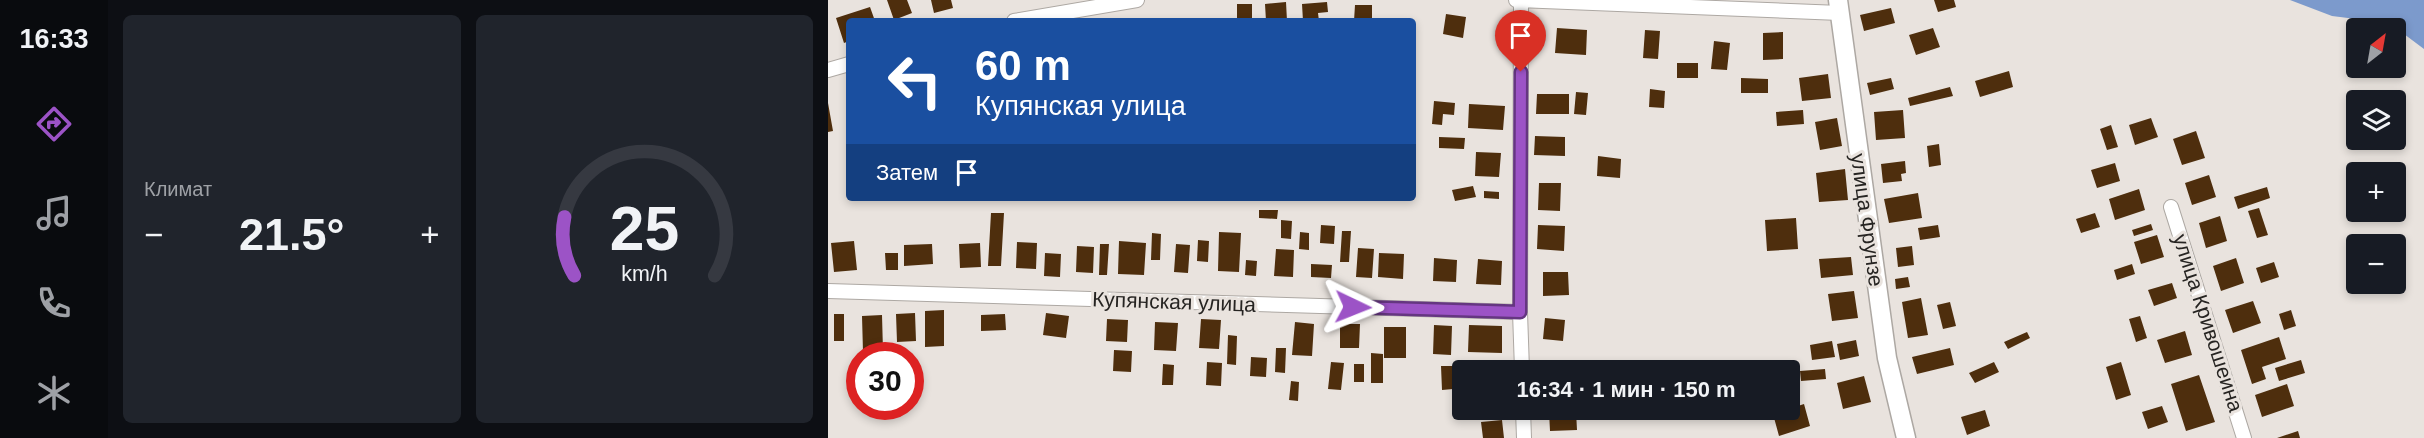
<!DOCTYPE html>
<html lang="ru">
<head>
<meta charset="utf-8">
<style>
  body { margin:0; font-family:Arial,sans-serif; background:#20242c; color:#f1f3f6; height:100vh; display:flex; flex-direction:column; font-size:22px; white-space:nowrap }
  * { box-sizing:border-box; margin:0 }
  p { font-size:20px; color:#9ea1a6 }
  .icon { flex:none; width:33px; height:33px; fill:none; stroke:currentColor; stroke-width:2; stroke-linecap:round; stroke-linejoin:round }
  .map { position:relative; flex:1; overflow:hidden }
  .panel { display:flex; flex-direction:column; gap:15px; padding:15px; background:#0d0f14; width:720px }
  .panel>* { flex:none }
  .top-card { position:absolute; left:18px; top:18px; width:570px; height:183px; border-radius:6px; box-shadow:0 3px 9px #0003; background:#1a4fa0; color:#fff; overflow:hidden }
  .needle { width:39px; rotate:31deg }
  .controls { position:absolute; left:1518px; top:18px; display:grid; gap:12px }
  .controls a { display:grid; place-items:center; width:60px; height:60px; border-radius:6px; background:#171b24; box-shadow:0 3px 9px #0003; font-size:30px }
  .speed { position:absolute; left:18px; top:342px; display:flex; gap:12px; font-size:30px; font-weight:700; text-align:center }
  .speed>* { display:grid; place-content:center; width:78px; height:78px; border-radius:50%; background:#171b24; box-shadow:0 3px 9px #0003; line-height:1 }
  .speed .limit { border:9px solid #d22; background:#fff; color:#111 }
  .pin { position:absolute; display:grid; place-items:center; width:51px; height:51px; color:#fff; margin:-62px -26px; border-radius:50% 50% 50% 0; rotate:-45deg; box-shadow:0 0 6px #0007 }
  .pin .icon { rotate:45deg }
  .me { position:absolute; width:66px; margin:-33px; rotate:92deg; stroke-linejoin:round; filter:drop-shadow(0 0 4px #0008) }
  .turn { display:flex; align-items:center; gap:21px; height:126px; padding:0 30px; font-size:27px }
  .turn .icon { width:78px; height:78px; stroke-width:2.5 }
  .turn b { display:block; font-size:42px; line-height:51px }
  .then { display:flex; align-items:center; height:57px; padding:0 30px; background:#0003; gap:12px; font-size:22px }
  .big { font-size:45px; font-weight:700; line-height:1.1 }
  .panel .tile { flex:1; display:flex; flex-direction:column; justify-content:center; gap:9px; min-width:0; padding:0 21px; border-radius:9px; background:#20242c }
  .panel .dial { align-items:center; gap:0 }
  .dial svg { height:156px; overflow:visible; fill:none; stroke:#363941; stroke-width:7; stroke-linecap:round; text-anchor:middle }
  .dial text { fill:#f1f3f6; stroke:none }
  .heat { display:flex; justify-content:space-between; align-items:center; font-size:33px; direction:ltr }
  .panel .tiles { flex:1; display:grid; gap:15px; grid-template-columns:repeat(2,1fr) }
  .trip { position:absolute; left:624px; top:360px; width:348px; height:60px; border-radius:6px; background:#171b24; box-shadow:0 3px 9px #0003; font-weight:700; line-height:60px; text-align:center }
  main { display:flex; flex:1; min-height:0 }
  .dock { display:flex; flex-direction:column; width:108px; justify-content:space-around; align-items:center; background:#090b0e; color:#9ea1a6 }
  .dock .icon { width:42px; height:42px }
  .dock .current { color:#9c53c6 }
  .dock b { font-size:27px; color:#f1f3f6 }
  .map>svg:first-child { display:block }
</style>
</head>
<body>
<main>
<nav class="dock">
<b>16:33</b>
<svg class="icon current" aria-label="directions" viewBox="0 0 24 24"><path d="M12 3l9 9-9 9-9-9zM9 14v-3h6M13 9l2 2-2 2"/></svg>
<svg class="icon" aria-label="music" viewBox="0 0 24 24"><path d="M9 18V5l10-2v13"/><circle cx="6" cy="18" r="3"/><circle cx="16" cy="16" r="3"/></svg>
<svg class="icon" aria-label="phone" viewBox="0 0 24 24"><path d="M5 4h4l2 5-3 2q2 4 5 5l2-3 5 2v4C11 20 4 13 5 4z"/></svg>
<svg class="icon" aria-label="climate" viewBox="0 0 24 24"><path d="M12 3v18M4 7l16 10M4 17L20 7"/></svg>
</nav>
<section class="panel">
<div class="tiles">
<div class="tile"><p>Климат</p>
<div class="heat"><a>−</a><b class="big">21.5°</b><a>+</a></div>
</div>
<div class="tile dial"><svg viewBox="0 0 100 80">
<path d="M14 69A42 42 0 1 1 86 69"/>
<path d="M14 69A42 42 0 0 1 9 39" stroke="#9c53c6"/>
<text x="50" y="56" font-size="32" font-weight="700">25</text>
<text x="50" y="72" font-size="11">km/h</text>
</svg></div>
</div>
</section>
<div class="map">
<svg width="1596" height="438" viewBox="0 0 1596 438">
  <rect width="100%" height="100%" fill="#e9e3de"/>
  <!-- water -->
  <path fill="#7c9acc" d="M 1462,0 L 1596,0 L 1596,49 L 1568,28 L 1536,20 L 1504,16 Z"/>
  <!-- building -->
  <path fill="#4e2e0d" d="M 59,0 L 79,0 L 84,13 L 66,20 Z
    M 103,0 L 123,0 L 125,8 L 106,13 Z
    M 1106,0 L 1126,0 L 1128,7 L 1110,12 Z
    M 458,2 L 459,21 L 438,21 L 437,4 Z
    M 499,2 L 500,12 L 490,13 L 491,21 L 475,21 L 474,4 Z
    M 409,4 L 424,4 L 424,21 L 409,21 Z
    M 527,5 L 544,5 L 544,21 L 526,21 Z
    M 42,7 L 47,21 L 21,21 L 21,41 L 16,43 L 8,18 Z
    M 1063,8 L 1067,23 L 1036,31 L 1032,15 Z
    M 618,14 L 638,17 L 635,38 L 615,34 Z
    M 729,28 L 759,30 L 758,55 L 727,53 Z
    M 1105,28 L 1112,47 L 1088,55 L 1081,35 Z
    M 817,30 L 832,31 L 830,59 L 815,58 Z
    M 955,32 L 955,59 L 935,60 L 935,33 Z
    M 886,41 L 902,43 L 899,70 L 883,69 Z
    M 849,63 L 870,63 L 870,78 L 849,78 Z
    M 1181,71 L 1185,87 L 1152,97 L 1147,81 Z
    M 1000,74 L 1003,98 L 974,101 L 971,78 Z
    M 913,78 L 940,79 L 940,93 L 913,93 Z
    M 1063,78 L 1066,89 L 1042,95 L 1039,83 Z
    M 1122,87 L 1125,96 L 1082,106 L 1080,98 Z
    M 822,89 L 837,91 L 836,108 L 821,107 Z
    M 748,92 L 760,93 L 758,115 L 746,114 Z
    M 709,94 L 741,94 L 741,114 L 708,114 Z
    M 606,101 L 627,103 L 626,115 L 615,114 L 614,125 L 604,124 Z
    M 0,103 L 5,131 L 0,132 Z
    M 641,104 L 677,106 L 675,130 L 640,128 Z
    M 975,110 L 976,124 L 949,126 L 948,112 Z
    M 1075,110 L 1077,138 L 1048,140 L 1046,112 Z
    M 1009,118 L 1014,146 L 992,150 L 987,122 Z
    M 1323,118 L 1330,137 L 1307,145 L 1301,125 Z
    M 1283,125 L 1290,147 L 1279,150 L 1272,129 Z
    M 1368,131 L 1377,158 L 1354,165 L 1345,139 Z
    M 707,136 L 737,137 L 737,156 L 706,155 Z
    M 611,137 L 637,138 L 636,149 L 611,148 Z
    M 1111,144 L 1113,165 L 1101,167 L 1099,146 Z
    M 648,152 L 673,153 L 671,177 L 647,176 Z
    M 770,156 L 793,159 L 792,178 L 769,176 Z
    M 1077,161 L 1078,173 L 1073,174 L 1074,181 L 1055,183 L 1053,164 Z
    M 1287,163 L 1292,181 L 1269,188 L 1263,170 Z
    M 1017,169 L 1020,200 L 991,202 L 988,173 Z
    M 1381,175 L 1388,197 L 1364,205 L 1357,183 Z
    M 711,183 L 733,183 L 732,211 L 710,210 Z
    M 645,186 L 648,197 L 627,201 L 624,190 Z
    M 1439,187 L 1442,198 L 1410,209 L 1406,197 Z
    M 1311,189 L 1317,210 L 1287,220 L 1281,199 Z
    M 656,191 L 671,192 L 671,199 L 656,198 Z
    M 1090,193 L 1094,218 L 1061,223 L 1056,199 Z
    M 1431,208 L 1440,235 L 1429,238 L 1420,211 Z
    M 431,210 L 450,210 L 449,219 L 431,218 Z
    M 163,213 L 176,213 L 173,266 L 160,266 Z
    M 1267,213 L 1272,227 L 1253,233 L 1248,219 Z
    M 1392,216 L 1399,241 L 1378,248 L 1371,223 Z
    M 968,218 L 970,249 L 939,251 L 937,220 Z
    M 453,220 L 464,221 L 463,239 L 453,238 Z
    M 1323,224 L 1325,230 L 1306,236 L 1304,230 Z
    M 493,225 L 507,226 L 506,244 L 492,243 Z
    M 710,225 L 737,226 L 736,251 L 709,249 Z
    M 1110,225 L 1112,237 L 1092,240 L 1090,228 Z
    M 514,231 L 523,231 L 521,262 L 512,262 Z
    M 391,232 L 413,233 L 411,272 L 390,271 Z
    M 472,232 L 481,233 L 481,250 L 471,249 Z
    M 324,233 L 333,234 L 332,260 L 323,260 Z
    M 1329,235 L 1336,257 L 1313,264 L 1306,242 Z
    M 370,240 L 381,241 L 380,262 L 369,261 Z
    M 26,241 L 29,270 L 6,272 L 3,243 Z
    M 291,241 L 318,243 L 316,275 L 290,274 Z
    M 189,242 L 209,243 L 208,269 L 188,268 Z
    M 152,243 L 153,267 L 132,268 L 131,244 Z
    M 104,244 L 105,264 L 76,266 L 76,245 Z
    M 272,244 L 281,244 L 279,275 L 271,275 Z
    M 348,244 L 362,245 L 360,273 L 346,272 Z
    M 249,246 L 266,247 L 265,273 L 248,272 Z
    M 1084,246 L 1086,265 L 1070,267 L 1068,248 Z
    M 530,248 L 546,249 L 544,278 L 528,277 Z
    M 448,249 L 466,250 L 465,277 L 446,276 Z
    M 57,253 L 70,253 L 70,270 L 58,270 Z
    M 217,253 L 233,254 L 232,277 L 216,276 Z
    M 551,253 L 576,254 L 575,279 L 550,277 Z
    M 1023,257 L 1025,275 L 993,278 L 991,259 Z
    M 606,258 L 629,260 L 628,282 L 605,281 Z
    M 1408,258 L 1416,283 L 1393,291 L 1385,266 Z
    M 650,259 L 674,261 L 673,285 L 648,284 Z
    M 418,260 L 429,261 L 428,276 L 417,275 Z
    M 1446,262 L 1451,277 L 1433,283 L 1428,268 Z
    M 483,264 L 504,265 L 503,278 L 483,277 Z
    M 1304,264 L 1307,274 L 1289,280 L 1286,270 Z
    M 715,272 L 740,272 L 741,295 L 715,296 Z
    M 1080,277 L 1082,287 L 1068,289 L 1067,279 Z
    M 1344,283 L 1349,298 L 1326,306 L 1320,290 Z
    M 1026,291 L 1030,318 L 1004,321 L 1000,294 Z
    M 1093,298 L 1100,335 L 1080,338 L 1074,302 Z
    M 1425,301 L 1433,323 L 1405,333 L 1397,310 Z
    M 1122,302 L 1128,326 L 1115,329 L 1109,305 Z
    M 116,310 L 116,346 L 97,347 L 97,311 Z
    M 1463,310 L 1468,326 L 1456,330 L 1451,314 Z
    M 87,313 L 88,341 L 69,342 L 68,314 Z
    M 218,313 L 241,316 L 238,338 L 215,335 Z
    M 6,314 L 16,314 L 16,341 L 6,341 Z
    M 177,314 L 178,330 L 153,331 L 153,315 Z
    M 54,315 L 55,351 L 35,352 L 34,316 Z
    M 1312,316 L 1319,338 L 1308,342 L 1301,319 Z
    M 717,318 L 737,320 L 735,341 L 715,339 Z
    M 279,319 L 300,320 L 299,342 L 278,341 Z
    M 373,319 L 393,320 L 391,349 L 371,348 Z
    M 327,322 L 350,323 L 348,351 L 326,350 Z
    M 467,322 L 486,324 L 484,356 L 464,355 Z
    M 512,324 L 532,324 L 531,348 L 512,348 Z
    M 606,325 L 624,326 L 623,355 L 605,354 Z
    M 641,325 L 674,326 L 674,353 L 640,352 Z
    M 556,327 L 578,327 L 578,358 L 556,358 Z
    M 1357,331 L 1364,355 L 1337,363 L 1329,340 Z
    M 1199,332 L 1202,338 L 1180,349 L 1176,342 Z
    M 400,335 L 409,336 L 408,365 L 399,364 Z
    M 1451,337 L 1458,359 L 1434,367 L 1438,379 L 1424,384 L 1413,350 Z
    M 1028,340 L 1031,356 L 1012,360 L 1009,344 Z
    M 1004,341 L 1007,357 L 984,360 L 982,345 Z
    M 448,348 L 458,348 L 457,373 L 447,372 Z
    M 1122,348 L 1126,365 L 1089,374 L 1084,357 Z
    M 286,350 L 304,351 L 303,372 L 285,371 Z
    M 543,353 L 555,354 L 555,383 L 543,383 Z
    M 423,357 L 439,358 L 438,377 L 422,376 Z
    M 1473,360 L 1477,373 L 1451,381 L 1447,368 Z
    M 644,361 L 674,362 L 674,370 L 644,370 Z
    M 379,362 L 394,363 L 393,386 L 378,385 Z
    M 503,362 L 516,363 L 513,390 L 500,389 Z
    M 715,362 L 745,363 L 745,370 L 715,370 Z
    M 1166,362 L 1171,372 L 1147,383 L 1141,373 Z
    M 1293,362 L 1303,395 L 1288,400 L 1278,367 Z
    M 82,363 L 91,363 L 92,378 L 82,378 Z
    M 335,364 L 346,365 L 345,385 L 334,385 Z
    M 526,364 L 536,364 L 536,382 L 526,382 Z
    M 613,366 L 625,366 L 625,389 L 614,390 Z
    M 997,369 L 998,379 L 973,381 L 972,371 Z
    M 1371,375 L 1387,422 L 1358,431 L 1343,384 Z
    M 1036,376 L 1043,402 L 1015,409 L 1009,383 Z
    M 463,381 L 471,382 L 470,401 L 461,400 Z
    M 1459,384 L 1466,406 L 1434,417 L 1427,395 Z
    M 976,404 L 982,426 L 951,436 L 945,414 Z
    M 1334,406 L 1340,422 L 1320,429 L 1314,412 Z
    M 1157,410 L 1162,426 L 1139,435 L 1133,417 Z
    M 721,411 L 748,411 L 749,430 L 722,431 Z
    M 674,420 L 676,438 L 655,438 L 653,422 Z
    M 1470,431 L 1472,438 L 1449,438 Z"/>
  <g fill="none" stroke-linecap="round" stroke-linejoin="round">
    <defs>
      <path id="street" d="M 688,0 L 1012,13
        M 693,0 L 692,312 L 694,370
        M 186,21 L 309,0
        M 0,70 L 21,64
        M 1343,207 L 1416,438
        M 0,291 L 692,312
        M 695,410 L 696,438"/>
      <path id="secondary" d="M 1010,0 L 1059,358 L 1078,438"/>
    </defs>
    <!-- street casing -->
    <use href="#street" stroke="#ada8a3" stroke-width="16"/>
    <!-- secondary casing -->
    <use href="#secondary" stroke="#ada8a3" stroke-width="21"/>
    <!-- street -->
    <use href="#street" stroke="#fff" stroke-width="14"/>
    <!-- secondary -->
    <use href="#secondary" stroke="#fff" stroke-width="18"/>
  </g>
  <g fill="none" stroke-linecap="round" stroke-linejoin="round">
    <defs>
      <path id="route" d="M 525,307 L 692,312 L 693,72"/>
    </defs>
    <!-- route casing -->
    <use href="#route" stroke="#653681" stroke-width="15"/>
    <!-- route -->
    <use href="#route" stroke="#9c53c6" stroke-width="10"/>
  </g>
  <g text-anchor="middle" stroke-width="6" stroke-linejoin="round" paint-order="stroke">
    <!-- street labels -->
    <g font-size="21" fill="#262422" stroke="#e9e3de">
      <text transform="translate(1039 220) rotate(82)" y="7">улица Фрунзе</text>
      <text transform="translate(346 302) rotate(2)" y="7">Купянская улица</text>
      <text transform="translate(1380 323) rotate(72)" y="7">улица Кривошеина</text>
    </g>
  </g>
</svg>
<div class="controls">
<a><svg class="needle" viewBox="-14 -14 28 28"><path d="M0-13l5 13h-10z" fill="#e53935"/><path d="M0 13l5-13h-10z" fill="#9ea1a6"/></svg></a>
<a><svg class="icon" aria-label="layers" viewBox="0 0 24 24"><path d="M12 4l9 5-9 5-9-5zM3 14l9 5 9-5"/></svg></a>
<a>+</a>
<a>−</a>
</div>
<div class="speed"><div class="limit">30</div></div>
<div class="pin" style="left:693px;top:72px;background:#d93025"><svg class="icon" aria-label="arrive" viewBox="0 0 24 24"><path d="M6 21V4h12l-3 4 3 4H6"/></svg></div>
<svg class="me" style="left:525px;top:307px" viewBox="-20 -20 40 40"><path d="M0-17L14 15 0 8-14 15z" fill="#9c53c6" stroke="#fff" stroke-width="4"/></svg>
<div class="trip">16:34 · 1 мин · 150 m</div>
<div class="top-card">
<div class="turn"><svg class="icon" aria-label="left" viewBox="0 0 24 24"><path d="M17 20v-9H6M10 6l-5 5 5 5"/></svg><div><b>60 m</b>Купянская улица</div></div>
<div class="then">Затем<svg class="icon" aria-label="arrive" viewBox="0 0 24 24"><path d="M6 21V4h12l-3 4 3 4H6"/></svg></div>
</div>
</div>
</main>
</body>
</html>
